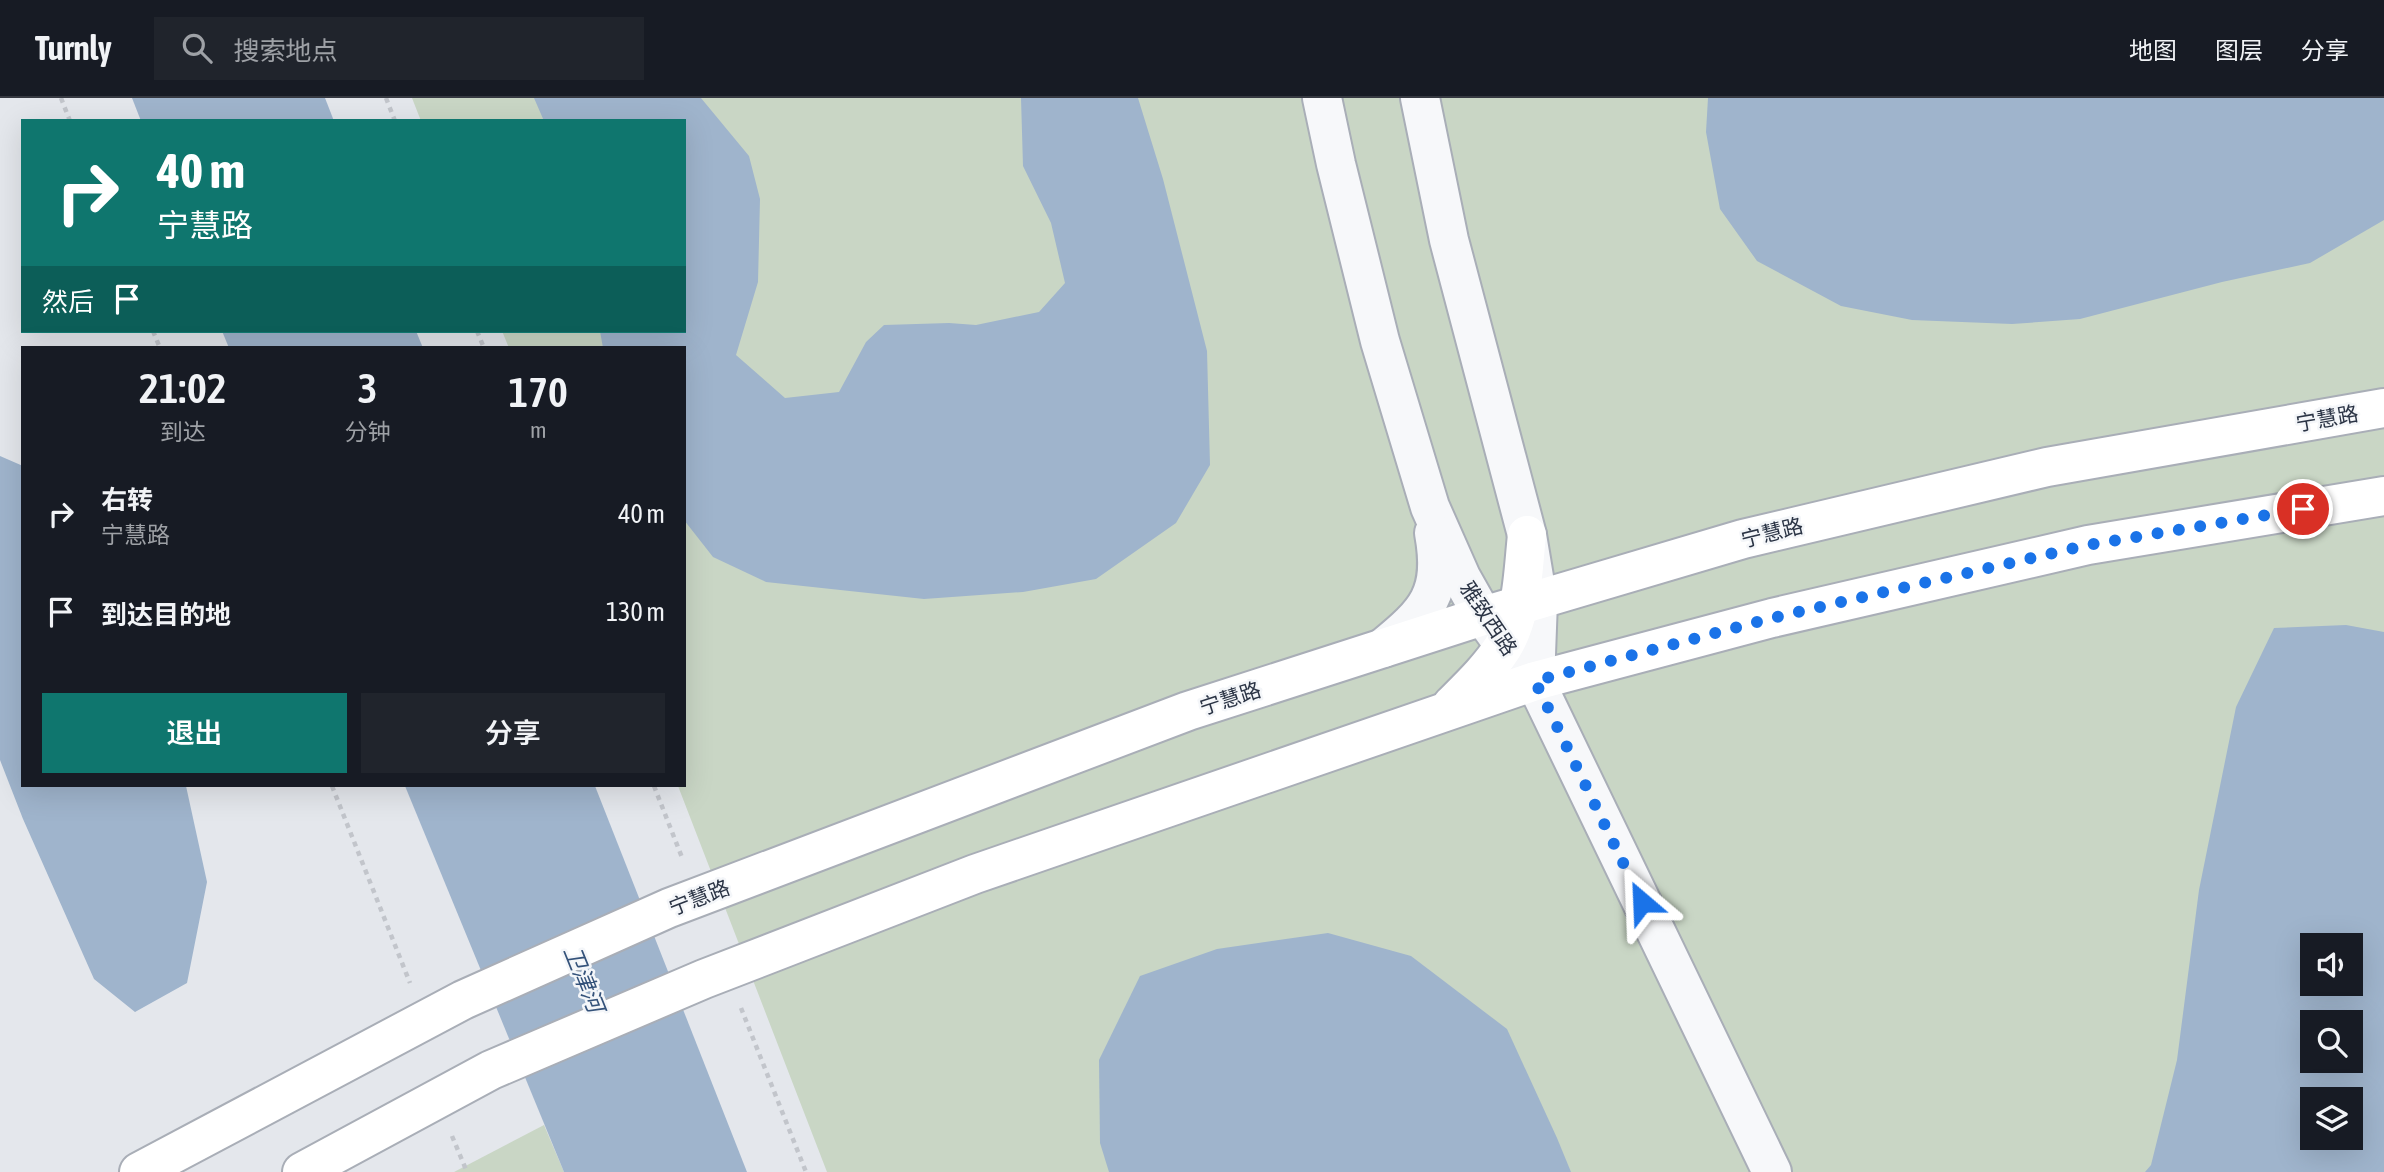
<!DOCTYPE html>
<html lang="zh">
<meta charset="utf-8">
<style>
:root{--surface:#171b24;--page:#20242c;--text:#f1f3f6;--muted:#9ea1a6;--line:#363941;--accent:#0f766e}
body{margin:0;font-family:"Asap Condensed","Noto Sans SC",sans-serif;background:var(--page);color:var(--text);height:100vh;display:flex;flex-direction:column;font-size:26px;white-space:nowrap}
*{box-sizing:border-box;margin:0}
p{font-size:23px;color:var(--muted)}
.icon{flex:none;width:38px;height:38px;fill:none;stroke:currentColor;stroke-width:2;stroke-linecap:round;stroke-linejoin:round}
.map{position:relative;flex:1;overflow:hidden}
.sheet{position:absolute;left:21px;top:248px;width:665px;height:441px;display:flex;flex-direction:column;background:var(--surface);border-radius:0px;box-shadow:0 7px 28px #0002}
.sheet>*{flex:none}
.hud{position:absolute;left:21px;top:21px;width:665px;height:214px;border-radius:0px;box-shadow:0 7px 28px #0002;background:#0f766e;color:#fff;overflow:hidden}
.controls{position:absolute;left:2300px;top:835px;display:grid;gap:14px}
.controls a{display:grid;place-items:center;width:63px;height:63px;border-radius:0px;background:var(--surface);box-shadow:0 7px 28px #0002;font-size:35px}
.pin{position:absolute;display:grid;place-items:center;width:60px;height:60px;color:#fff;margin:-30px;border:4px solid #fff;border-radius:50%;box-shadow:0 2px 7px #0007}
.me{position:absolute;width:77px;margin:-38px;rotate:334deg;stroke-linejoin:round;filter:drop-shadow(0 0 5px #0008)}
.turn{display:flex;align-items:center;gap:24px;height:147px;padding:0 21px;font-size:32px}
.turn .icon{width:91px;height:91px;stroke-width:2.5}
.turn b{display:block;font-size:49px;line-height:60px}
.then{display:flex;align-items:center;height:66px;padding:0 21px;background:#0003;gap:14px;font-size:26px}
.eta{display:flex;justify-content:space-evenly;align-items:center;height:119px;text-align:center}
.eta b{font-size:42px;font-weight:600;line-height:49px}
.primary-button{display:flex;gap:14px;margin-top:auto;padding:14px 21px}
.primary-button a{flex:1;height:80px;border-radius:0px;background:var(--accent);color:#fff;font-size:28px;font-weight:600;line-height:80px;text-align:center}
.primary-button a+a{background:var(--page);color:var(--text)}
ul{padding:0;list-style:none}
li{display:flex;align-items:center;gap:21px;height:98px;padding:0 21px}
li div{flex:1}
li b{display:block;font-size:26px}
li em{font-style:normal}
header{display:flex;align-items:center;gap:42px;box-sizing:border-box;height:98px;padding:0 35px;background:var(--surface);border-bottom:2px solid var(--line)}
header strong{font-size:33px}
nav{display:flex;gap:38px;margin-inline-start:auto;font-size:24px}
.search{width:490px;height:63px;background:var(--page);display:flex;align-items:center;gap:18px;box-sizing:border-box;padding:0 24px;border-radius:0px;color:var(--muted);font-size:26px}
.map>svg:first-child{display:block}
.green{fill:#c9d6c5;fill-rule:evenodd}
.water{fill:#9fb4cc;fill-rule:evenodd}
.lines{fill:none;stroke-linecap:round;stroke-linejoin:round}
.minor-casing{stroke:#a9aeb7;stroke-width:42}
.tertiary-casing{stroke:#a9aeb7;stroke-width:42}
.secondary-casing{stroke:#a9aeb7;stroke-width:42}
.path{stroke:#c2c5cb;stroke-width:4.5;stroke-dasharray:5 5;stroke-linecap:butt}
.minor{stroke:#f7f8fa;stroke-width:38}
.tertiary{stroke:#f7f8fa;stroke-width:38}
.secondary{stroke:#fff;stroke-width:38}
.route{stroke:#1a73e8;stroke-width:12;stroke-dasharray:0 21.6}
.labels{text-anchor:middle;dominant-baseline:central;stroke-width:5;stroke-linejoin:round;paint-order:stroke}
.street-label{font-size:21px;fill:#2b3445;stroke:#f4f6f9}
.water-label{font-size:23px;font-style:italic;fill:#34527a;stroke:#f4f6f9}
</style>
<header>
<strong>Turnly</strong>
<div class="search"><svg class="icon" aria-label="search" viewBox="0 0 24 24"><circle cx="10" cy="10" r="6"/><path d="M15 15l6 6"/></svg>搜索地点</div>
<nav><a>地图</a><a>图层</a><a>分享</a></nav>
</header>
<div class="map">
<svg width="2384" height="1074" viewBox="0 0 2384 1074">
<rect width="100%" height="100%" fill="#e4e7ec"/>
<g class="green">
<path d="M412,0H2384V1074H827L678,688H684V250H509L502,233H684V23H421ZM2312,847H2350V886H2312ZM2312,924H2350V962H2312ZM2312,1001H2350V1040H2312Z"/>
<polygon points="544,1027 564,1074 454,1074"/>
</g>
<g class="water">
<polygon points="132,0 325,0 334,23 141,23"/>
<polygon points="534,0 701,0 749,58 760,101 758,184 736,257 785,300 839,294 866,244 884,227 949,225 976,227 1039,214 1065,185 1051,125 1023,68 1021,0 1138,0 1163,81 1207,253 1210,367 1176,425 1096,481 1023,494 924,501 766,484 713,459 684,422 684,250 603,250 600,233 684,233 684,23 544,23"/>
<polygon points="1708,0 2384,0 2384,122 2310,165 2222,184 2080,221 2012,226 1912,222 1841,208 1757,163 1720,111 1706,34"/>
<polygon points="222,233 416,233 423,250 229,250"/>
<polygon points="0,358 23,368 23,688 186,688 207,784 187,885 135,914 94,881 23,721 0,662"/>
<path d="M2346,527L2384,534V1074H2145L2151,1067L2177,962L2199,792L2236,609L2274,530ZM2312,847H2350V886H2312ZM2350,924V962H2312V924ZM2350,1001V1040H2312V1001Z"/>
<polygon points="405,688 595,688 747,1074 564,1074"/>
<polygon points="1328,835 1411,858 1507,931 1557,1040 1571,1074 1109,1074 1100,1045 1099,962 1140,878 1217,851"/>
</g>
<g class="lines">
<defs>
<polyline id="minor" points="1535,583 1772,1074"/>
<g id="tertiary">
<polyline points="1322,0 1336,66 1380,243 1430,409 1461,479 1483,518 1504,547 1535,583"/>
<polyline points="1420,0 1449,142 1527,437 1538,503 1535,583"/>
<path d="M1383,550C1427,514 1445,496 1434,435"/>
</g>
<g id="secondary">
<path d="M1452,607C1470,589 1489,571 1503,549C1523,517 1523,473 1527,437"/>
<polyline points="139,1074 463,902 669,810 1188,613 1483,518 1743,441 2047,369 2384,310"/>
<polyline points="302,1074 491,972 704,881 975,776 1535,583 1772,520 2088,447 2384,398"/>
</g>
</defs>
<use href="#minor" class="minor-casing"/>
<use href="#tertiary" class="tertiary-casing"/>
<use href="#secondary" class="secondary-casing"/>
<g class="path">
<polyline points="61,0 70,23"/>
<polyline points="386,0 395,23"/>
<polyline points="153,233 160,250"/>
<polyline points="477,233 484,250"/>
<polyline points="332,688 410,885"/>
<polyline points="654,688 683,762"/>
<polyline points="741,910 806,1074"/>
<polyline points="452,1038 467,1074"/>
</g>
<use href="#minor" class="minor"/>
<use href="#tertiary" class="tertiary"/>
<use href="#secondary" class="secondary"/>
</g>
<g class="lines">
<polyline class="route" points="1642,804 1535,583 1772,520 2088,447 2303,411"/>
</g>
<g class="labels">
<g class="street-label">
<text transform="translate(2327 320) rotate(-10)">宁慧路</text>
<text transform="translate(1772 434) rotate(-14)">宁慧路</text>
<text transform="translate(1489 520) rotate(56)">雅致西路</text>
<text transform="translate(1230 600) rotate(-18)">宁慧路</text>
<text transform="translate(699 799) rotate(-21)">宁慧路</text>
</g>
<g class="water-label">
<text transform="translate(584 881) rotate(68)">卫津河</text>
</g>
</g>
</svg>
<div class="controls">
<a><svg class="icon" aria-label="sound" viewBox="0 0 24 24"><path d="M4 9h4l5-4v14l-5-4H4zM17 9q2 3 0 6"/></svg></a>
<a><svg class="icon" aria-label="search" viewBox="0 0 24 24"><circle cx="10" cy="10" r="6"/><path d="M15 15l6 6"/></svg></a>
<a><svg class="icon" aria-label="layers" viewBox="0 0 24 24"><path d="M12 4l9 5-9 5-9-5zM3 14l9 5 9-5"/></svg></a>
</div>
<div class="pin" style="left:2303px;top:411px;background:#d93025"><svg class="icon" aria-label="arrive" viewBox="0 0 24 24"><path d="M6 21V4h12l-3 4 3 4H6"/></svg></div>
<svg class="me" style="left:1642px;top:804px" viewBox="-20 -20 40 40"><path d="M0-17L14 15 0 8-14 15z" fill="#1a73e8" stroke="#fff" stroke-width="4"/></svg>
<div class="hud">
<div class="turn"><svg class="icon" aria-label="right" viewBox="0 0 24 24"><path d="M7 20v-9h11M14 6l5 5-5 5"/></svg><div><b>40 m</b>宁慧路</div></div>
<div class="then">然后<svg class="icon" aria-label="arrive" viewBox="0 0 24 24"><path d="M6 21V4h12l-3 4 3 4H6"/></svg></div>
</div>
<section class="sheet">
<div class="eta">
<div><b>21:02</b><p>到达</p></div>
<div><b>3</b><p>分钟</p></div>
<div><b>170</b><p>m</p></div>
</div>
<ul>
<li><svg class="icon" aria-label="right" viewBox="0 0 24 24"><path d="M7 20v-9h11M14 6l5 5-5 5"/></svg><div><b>右转</b><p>宁慧路</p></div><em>40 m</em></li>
<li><svg class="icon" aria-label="arrive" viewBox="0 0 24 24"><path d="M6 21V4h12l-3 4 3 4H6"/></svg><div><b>到达目的地</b></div><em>130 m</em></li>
</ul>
<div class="primary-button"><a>退出</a><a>分享</a></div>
</section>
</div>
